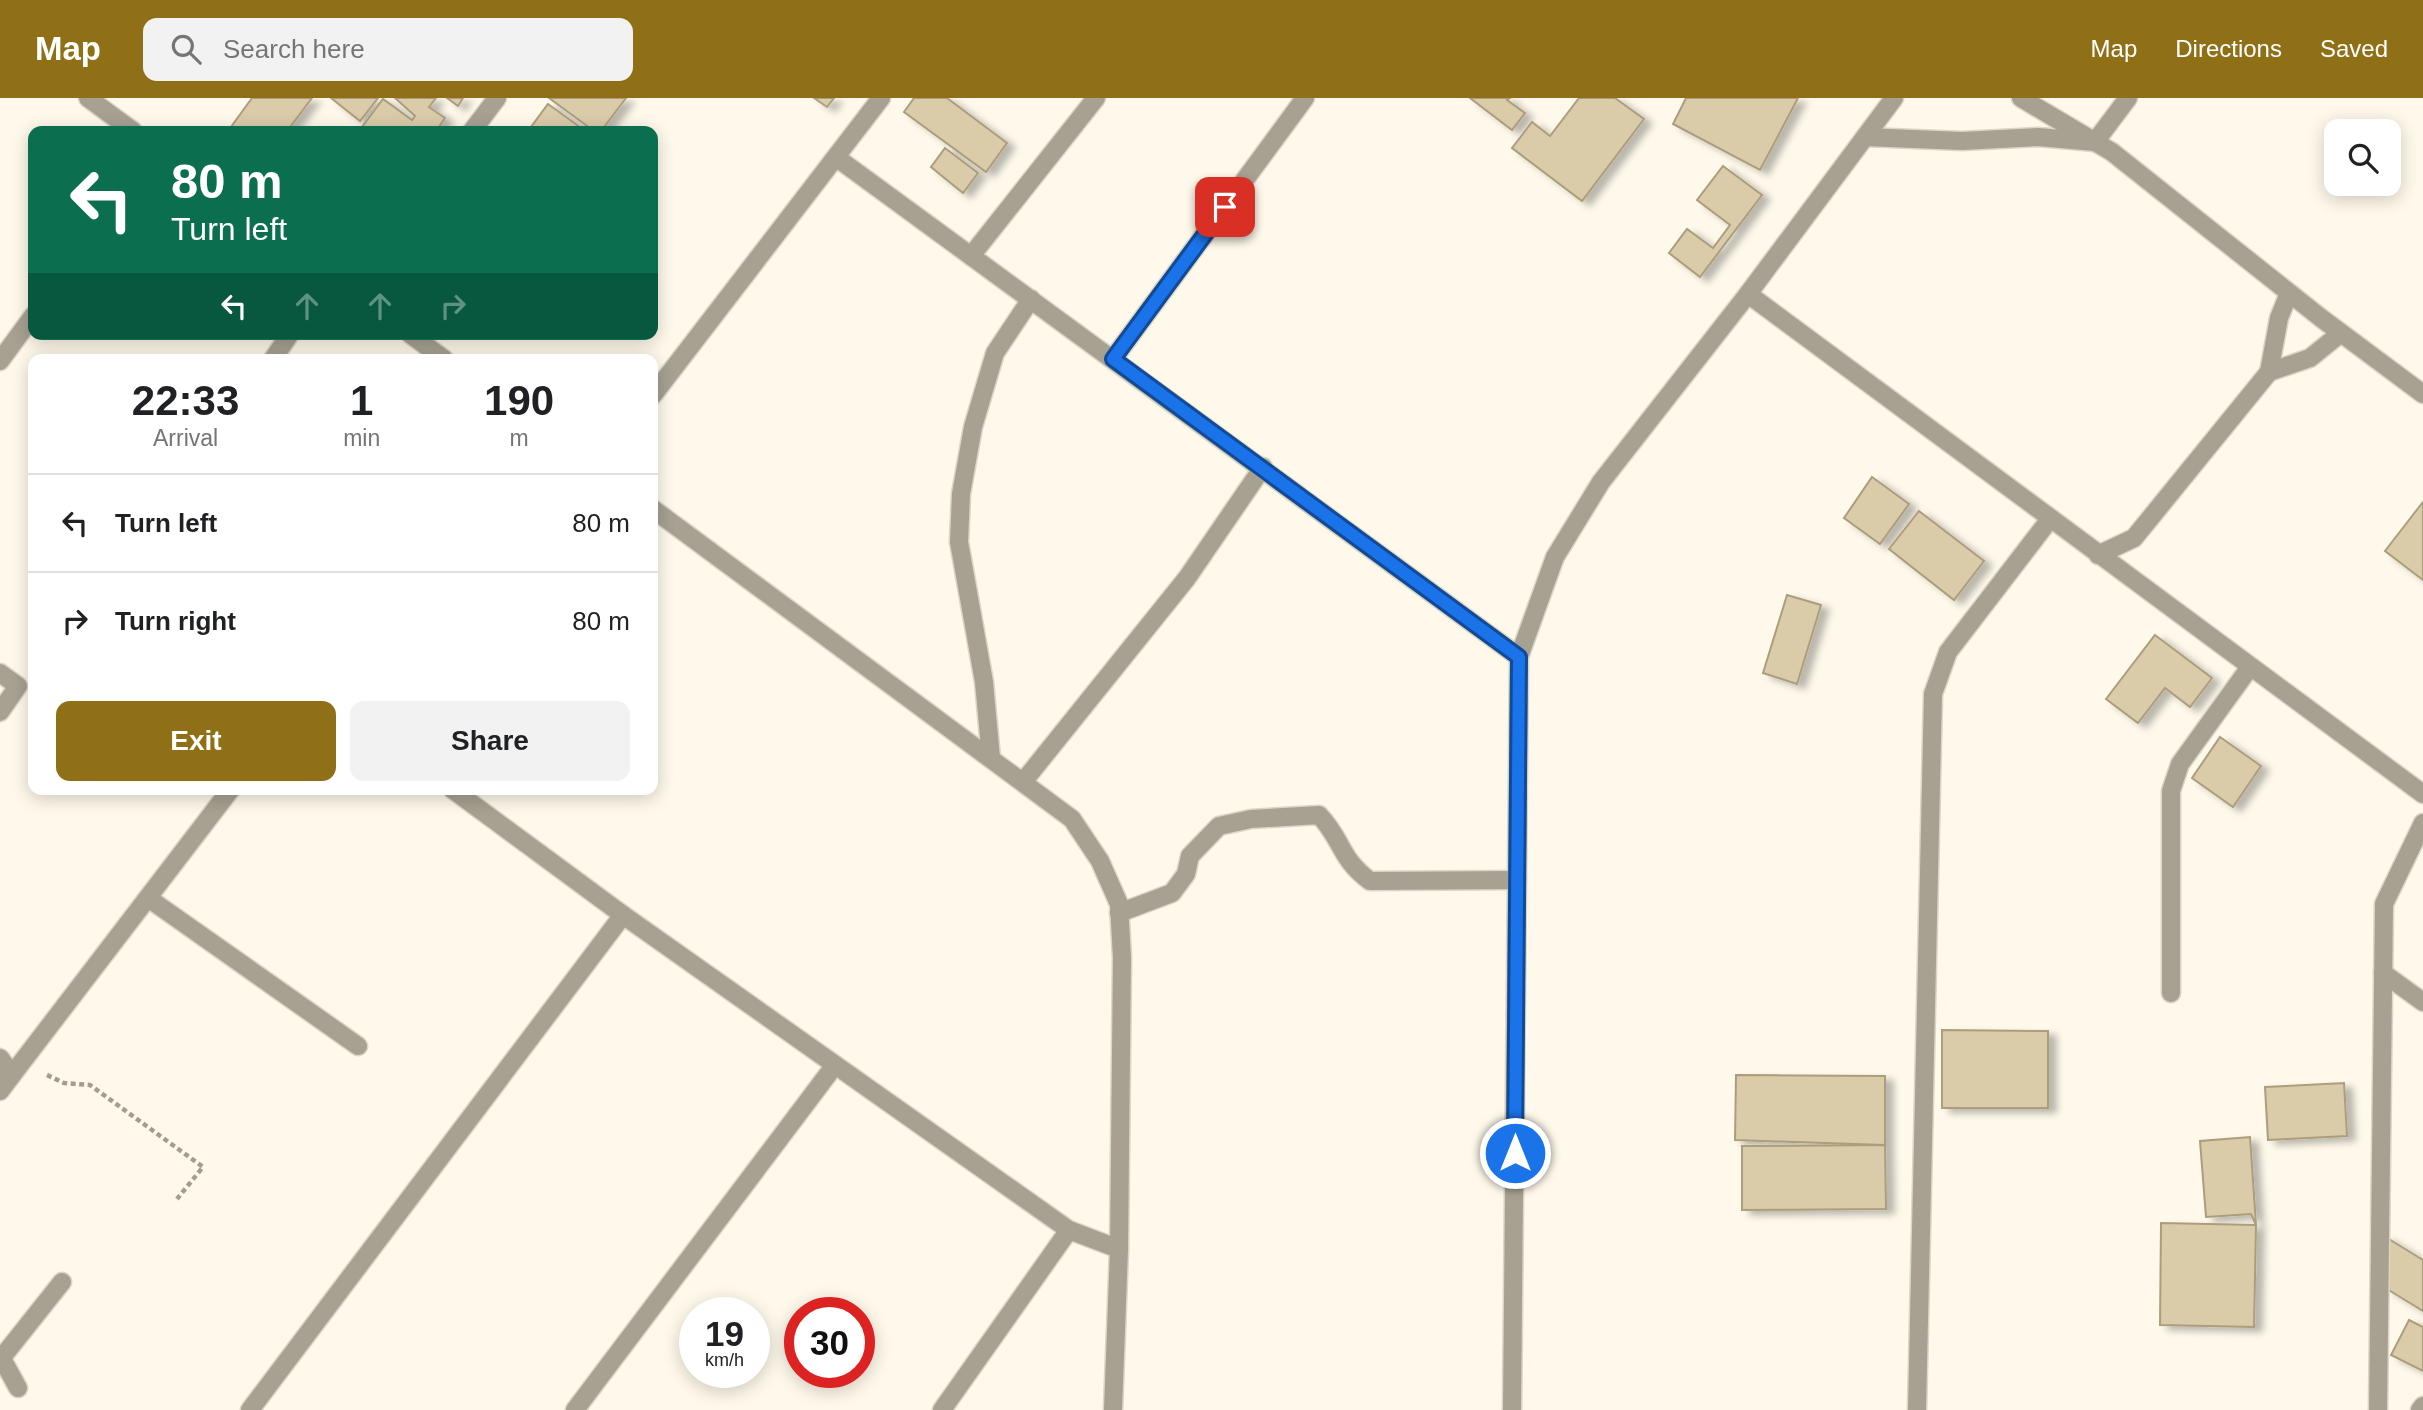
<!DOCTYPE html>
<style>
:root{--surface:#fff;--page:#f2f2f2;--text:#202124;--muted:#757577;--line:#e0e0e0;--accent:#907016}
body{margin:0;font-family:Helvetica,sans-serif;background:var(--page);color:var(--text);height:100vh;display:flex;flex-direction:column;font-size:26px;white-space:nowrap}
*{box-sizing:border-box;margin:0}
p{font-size:23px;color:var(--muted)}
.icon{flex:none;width:38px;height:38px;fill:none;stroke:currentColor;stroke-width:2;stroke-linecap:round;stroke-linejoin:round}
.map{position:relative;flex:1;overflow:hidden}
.sheet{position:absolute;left:28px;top:256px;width:630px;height:441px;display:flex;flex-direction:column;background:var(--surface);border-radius:14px;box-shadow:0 4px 18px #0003}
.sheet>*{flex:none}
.hud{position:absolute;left:28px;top:28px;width:630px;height:214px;border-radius:14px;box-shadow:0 4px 18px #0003;background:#0b6e4f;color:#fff;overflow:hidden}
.tools{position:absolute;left:2324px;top:21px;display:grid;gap:14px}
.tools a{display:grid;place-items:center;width:77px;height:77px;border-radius:14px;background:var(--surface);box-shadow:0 4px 18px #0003;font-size:35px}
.speed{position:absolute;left:679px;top:1199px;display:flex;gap:14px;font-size:35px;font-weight:700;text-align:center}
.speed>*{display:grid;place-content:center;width:91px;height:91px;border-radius:50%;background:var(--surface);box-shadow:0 4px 18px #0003;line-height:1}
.speed small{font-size:18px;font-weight:400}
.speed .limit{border:10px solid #d22;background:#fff;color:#111}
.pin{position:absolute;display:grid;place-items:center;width:60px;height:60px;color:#fff;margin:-30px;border-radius:14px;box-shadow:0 4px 10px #0006}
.me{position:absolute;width:77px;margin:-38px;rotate:0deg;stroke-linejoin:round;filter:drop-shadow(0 0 5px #0008)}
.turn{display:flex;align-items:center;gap:24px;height:147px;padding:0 28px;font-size:32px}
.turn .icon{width:91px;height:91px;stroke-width:2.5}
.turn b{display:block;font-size:49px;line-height:60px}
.lanes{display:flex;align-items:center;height:66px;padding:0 28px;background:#0003;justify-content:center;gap:35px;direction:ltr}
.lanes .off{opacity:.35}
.eta{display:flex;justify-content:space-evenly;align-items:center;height:119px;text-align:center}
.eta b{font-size:42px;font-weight:700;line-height:49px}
.button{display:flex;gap:14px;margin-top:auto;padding:14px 28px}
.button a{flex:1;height:80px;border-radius:14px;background:var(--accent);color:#fff;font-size:28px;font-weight:700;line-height:80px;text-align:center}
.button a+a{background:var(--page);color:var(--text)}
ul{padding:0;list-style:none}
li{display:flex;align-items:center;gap:21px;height:98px;padding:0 28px;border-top:2px solid var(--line)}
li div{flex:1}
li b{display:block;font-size:26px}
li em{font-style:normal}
header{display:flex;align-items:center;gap:42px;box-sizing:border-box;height:98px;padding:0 35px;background:var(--accent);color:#fff}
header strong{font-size:33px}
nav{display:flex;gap:38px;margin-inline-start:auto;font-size:24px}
.search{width:490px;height:63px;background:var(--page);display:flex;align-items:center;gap:18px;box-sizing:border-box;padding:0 24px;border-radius:14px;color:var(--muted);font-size:26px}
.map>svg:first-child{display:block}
.building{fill:#dacba9;stroke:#ac9d7d;stroke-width:2;filter:url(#shadow)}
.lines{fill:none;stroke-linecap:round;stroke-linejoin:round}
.minor-casing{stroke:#dcd6c8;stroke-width:21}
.path{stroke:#a39d8f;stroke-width:4.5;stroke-dasharray:5 3.5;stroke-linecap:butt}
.minor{stroke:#a7a192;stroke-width:18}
.route-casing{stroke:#114b97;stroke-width:18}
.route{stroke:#1a73e8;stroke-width:12}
</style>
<header>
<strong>Map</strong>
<div class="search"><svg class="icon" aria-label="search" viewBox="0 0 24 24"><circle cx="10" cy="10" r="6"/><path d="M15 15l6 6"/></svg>Search here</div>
<nav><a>Map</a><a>Directions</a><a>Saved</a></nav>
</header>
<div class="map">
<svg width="2423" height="1312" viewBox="0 0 2423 1312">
<defs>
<filter id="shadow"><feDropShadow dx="8" dy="4.5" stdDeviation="3.5" flood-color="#0004"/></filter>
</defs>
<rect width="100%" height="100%" fill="#fff9eb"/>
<g class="building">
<polygon points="252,0 312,0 287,33 228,33"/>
<polygon points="331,0 378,0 360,23"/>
<polygon points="395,0 436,0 429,9 445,20 436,33 369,33 362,29 383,1 412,22 415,18"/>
<polygon points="447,0 463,0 458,8"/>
<polygon points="549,0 626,0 601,33 594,33"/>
<polygon points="814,0 834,0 827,9"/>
<polygon points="914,0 947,0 1007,45 986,74 904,14"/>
<polygon points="1470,0 1510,0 1507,2 1525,15 1512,32"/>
<polygon points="1579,0 1615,0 1644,21 1582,103 1512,50 1532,24 1550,38"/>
<polygon points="1686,0 1798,0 1760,72 1673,26"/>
<polygon points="548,6 584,32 528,33"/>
<polygon points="945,50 978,75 963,95 931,69"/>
<polygon points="1723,68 1762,97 1700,179 1669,155 1687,131 1713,150 1730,127 1697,102"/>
<polygon points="1872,379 1909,406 1880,446 1844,420"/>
<polygon points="2423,404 2423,482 2385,453"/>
<polygon points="1919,413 1984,463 1954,502 1889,451"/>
<polygon points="1787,497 1821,507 1797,586 1763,575"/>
<polygon points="2155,537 2212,580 2190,609 2165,590 2138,625 2106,601"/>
<polygon points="2220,639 2261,668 2233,709 2192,680"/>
<polygon points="1942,932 2048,933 2048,1010 1942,1010"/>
<polygon points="1736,977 1885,978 1885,1047 1735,1042"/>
<polygon points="2344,985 2347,1038 2268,1042 2265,989"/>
<polygon points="2250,1039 2256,1127 2251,1116 2206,1119 2200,1043"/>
<polygon points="1885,1047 1886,1111 1742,1112 1742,1048"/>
<polygon points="2161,1125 2256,1127 2254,1229 2160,1227"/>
<polygon points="2384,1138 2423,1162 2423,1213 2387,1191"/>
<polygon points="2409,1222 2423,1229 2423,1273 2391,1257"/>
</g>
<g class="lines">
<defs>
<g id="minor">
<polyline points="88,0 133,33"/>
<polyline points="2021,0 2112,54 2321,220 2423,296"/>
<polyline points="472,33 497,0"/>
<polyline points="1865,39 1962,43 2038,39 2095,44 2128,0"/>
<polyline points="837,60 1519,559"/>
<polyline points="971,158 1096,0"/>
<polyline points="1748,196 2423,696"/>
<polyline points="410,236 444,261"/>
<polyline points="273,261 290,236"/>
<polyline points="1113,261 1305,0"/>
<polyline points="0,263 33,218"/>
<polyline points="2269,274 2279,220 2289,195"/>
<polyline points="653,297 881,0"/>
<polyline points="653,411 1072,721 1100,763 1119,806 1122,860 1119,1151 1113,1312"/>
<polyline points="2098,457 2134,440 2269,274 2310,260 2341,235"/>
<polyline points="0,575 18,588 0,614"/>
<polyline points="991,660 984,584 959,444 961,396 973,329 995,255 1031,201"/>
<polyline points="1023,684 1187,480 1263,369"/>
<polyline points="452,691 623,817 1069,1132 1119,1151"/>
<polyline points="148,800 358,948"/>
<path d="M1119,815L1172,795L1186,776L1190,758L1219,728L1251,721L1319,717C1343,742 1339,760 1370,783L1517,782"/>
<polyline points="2383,875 2423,904"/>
<polyline points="2171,895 2171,693 2180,666 2250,569"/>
<polyline points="0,960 12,977 231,691"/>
<polyline points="0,978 12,977 0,993"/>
<polyline points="0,1257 18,1290"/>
<polyline points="0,1262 62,1184"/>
<polyline points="250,1312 623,817"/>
<polyline points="575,1312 835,967"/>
<polyline points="942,1312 1069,1132"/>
<polyline points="1512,1312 1519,559 1555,459 1601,384 1748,196 1894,0"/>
<polyline points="1917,1312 1933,596 1948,554 2050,421"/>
<polyline points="2378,1312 2384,806 2423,725"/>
<polyline points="2420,1312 2423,1308"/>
</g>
</defs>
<use href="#minor" class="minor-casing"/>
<polyline class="path" points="47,977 64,985 90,987 203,1069 177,1101"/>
<use href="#minor" class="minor"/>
</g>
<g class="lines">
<defs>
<polyline id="route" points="1225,109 1113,261 1519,559 1515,1055"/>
</defs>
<use href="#route" class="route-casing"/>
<use href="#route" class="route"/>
</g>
</svg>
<div class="tools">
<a><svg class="icon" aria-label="search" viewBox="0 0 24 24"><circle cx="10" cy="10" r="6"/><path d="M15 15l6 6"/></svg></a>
</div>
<div class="speed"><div>19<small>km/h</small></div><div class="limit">30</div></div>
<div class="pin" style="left:1225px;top:109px;background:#d93025"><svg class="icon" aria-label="arrive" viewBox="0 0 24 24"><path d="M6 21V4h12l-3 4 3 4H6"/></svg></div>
<svg class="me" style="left:1515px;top:1055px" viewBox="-20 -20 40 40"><circle r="17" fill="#1a73e8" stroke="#fff" stroke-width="3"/><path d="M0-11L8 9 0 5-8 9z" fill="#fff"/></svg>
<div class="hud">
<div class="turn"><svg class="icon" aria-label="left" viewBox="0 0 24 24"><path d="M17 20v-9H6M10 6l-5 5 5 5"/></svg><div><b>80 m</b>Turn left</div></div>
<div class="lanes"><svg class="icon" aria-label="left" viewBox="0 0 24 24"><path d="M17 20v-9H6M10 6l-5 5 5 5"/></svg><svg class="icon off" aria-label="ahead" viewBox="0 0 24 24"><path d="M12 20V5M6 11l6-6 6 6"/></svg><svg class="icon off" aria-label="ahead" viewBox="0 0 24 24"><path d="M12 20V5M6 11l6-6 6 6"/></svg><svg class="icon off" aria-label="right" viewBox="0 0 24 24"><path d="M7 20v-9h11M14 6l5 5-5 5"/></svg></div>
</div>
<section class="sheet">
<div class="eta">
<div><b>22:33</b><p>Arrival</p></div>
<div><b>1</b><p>min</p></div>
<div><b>190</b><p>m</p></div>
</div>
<ul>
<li><svg class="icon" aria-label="left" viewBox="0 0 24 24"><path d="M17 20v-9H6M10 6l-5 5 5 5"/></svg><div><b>Turn left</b></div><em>80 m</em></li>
<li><svg class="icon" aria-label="right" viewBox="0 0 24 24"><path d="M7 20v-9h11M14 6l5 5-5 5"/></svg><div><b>Turn right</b></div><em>80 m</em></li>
</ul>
<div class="button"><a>Exit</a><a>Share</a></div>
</section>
</div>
